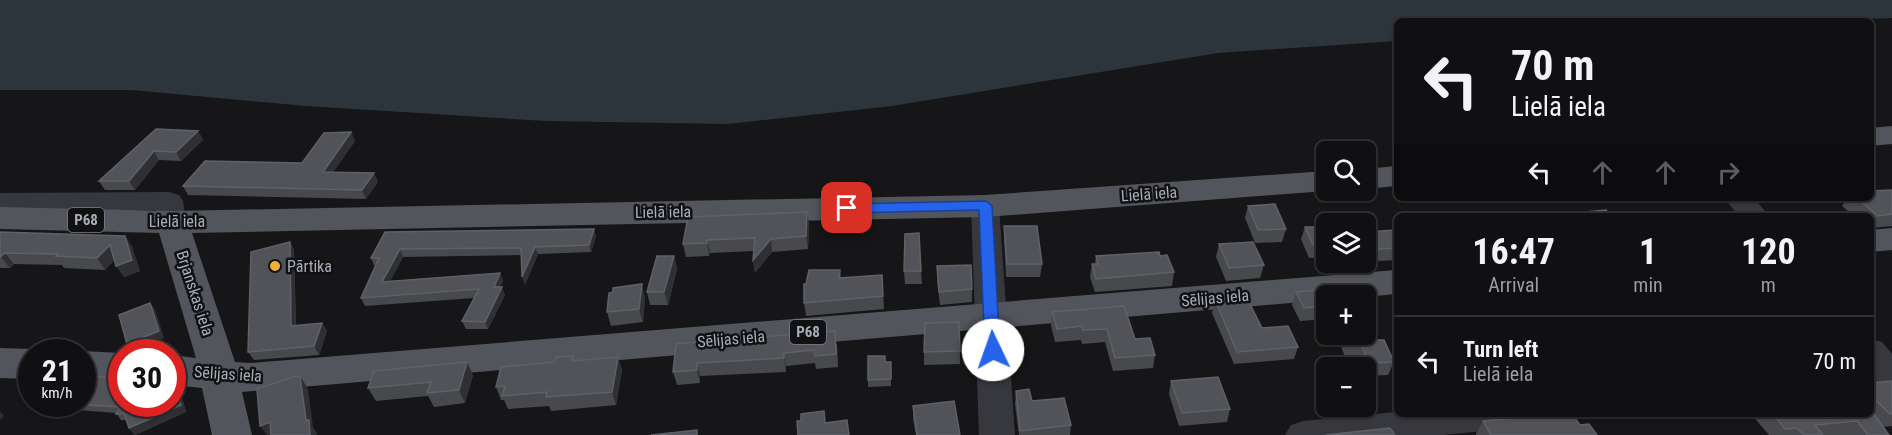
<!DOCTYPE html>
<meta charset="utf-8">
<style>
:root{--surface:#101012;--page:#19191b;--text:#f1f3f6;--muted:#9c9d9f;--line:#303032}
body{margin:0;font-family:"Roboto Condensed",sans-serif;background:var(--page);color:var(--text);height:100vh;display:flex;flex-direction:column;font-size:22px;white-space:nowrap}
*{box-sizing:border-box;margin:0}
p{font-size:20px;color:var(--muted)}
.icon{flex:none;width:33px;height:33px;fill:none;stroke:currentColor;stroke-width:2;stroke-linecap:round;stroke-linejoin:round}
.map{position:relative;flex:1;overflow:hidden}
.details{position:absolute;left:1394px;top:213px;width:480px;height:204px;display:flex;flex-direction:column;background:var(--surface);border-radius:9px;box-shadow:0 2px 4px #0004,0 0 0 2px var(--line)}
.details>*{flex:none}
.hud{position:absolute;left:1394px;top:18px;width:480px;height:183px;border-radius:9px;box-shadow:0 2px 4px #0004,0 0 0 2px var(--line);background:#101012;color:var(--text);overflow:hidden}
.tools{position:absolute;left:1316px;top:141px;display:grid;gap:12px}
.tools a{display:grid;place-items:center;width:60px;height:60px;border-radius:9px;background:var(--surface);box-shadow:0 2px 4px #0004,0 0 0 2px var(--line);font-size:30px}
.speed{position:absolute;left:18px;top:339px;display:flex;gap:12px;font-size:30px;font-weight:700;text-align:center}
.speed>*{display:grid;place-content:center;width:78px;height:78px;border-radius:50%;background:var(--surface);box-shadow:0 2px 4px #0004,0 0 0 2px var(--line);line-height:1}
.speed small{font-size:15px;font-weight:400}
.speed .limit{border:9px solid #d22;background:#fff;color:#111}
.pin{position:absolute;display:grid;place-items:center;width:51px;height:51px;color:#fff;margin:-26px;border-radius:12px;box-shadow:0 3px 9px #0006}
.me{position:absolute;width:66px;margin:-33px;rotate:357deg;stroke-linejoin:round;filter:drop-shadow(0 0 4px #0008)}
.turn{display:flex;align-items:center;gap:21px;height:126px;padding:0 18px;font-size:27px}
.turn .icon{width:78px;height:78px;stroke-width:2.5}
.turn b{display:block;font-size:42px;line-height:51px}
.lanes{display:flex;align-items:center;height:57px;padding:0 18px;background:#0003;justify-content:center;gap:30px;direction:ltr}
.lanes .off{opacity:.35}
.eta{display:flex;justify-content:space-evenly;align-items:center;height:102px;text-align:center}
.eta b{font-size:36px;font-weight:700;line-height:42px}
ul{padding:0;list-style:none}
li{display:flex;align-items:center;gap:18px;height:90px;padding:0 18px;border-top:2px solid var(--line)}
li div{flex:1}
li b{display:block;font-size:22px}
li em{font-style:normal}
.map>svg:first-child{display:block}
.water{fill:#2c353c}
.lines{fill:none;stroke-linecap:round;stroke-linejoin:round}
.minor{fill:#37383d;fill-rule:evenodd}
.major{fill:#53555c;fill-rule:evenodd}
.wall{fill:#47494d}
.shaded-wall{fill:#2f3033}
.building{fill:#525359;stroke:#5f6168;stroke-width:1.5}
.route{fill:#2563eb;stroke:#184099;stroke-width:1.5}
.poi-dot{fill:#f2b134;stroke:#111113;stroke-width:2}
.labels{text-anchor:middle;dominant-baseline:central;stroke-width:5;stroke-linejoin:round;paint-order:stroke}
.shield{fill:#111113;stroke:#7b7e86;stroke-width:1.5}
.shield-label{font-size:15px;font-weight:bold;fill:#a8adb8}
.street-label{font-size:16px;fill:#a8adb8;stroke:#111113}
.poi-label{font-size:16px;fill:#a8adb8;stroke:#111113;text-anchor:start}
</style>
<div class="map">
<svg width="1892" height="435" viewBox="0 0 1892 435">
<rect width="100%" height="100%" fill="#161618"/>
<polygon class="water" points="0,0 1892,0 1892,18 1810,21 1396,21 1396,41 1218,53 892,106 728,124 546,121 306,106 131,90 0,90"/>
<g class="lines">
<g class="minor">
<polygon points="169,192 179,195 183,201 186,222 182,229 172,231 162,229 158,222 156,210 0,211 0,193"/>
<polygon points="985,197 995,200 999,206 1015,435 979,435 971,206 975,200"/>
<polygon points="1724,198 1754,198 1769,216 1739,216"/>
<polygon points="1870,339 1882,342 1892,354 1892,389 1880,385 1870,374"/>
<polygon points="1396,412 1396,414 1531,414 1526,424 1514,428 1443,435 1285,435 1291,425 1303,421"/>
</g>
<g class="major">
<polygon points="1892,126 1892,144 1870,146 1870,128"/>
<polygon points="1396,166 1396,186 1365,189 1365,169"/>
<polygon points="1326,171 1326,190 1328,190 1326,191 985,217 192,233 235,362 250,363 1396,270 1396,294 1365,297 1326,296 1326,300 242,392 252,435 212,435 202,388 172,385 172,355 196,358 159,233 0,229 0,207 172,211 985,195"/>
<polygon points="1892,228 1892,250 1870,252 1870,230"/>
<polygon points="0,348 32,349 42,352 32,352 32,379 0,378"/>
<polygon points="82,351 122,353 122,383 82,381 82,352 79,352"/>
</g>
</g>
<g class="wall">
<polygon points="156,129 198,131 203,140 181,161 159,160 135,190 105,190 99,181"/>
<polygon points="351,132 355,141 333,172 374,173 378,182 366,199 188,195 183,186 302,163"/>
<polygon points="1892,190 1892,226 1870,228 1870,216 1854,216 1842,206 1848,198 1870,198"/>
<polygon points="1248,206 1286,229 1282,242 1255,243 1245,218"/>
<polygon points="807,212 809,224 808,249 772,252 755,273 753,260 754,251 710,253 709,256 686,257 683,244"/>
<polygon points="1004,226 1042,264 1040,277 1006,277 1004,239"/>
<polygon points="1305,227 1326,227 1326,257 1309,258 1301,239"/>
<polygon points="1396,230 1396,260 1365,262 1365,232"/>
<polygon points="0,232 125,236 132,247 140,271 124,277 114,260 105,270 64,268 62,265 14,264 10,268 0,268"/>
<polygon points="385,232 596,236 591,252 538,254 525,285 521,255 403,257 390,281 500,273 503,281 500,287 505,295 488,329 466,329 462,321 474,298 365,306 361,298 376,265 374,265 371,258"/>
<polygon points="290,242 294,250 296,326 322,323 327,331 319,355 254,360 248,352"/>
<polygon points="1219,244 1264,265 1260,278 1226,281 1216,257"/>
<polygon points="674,256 677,269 668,305 650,305 647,292"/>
<polygon points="1096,256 1160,256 1174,272 1172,286 1095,292 1090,277 1092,264 1095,264"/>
<polygon points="937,266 972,289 972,302 940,305 937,280"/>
<polygon points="840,270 841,278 882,275 884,309 806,316 804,303 806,284"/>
<polygon points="904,271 921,271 922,284 905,284"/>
<polygon points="1296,292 1326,296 1326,319 1300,321 1292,305"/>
<polygon points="645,297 643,322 611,326 607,312"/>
<polygon points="1215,300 1262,328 1298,347 1294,359 1234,364 1212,313"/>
<polygon points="1124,306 1135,339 1155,355 1153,368 1113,371 1105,342 1082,344 1081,340 1055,342 1051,326 1052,312"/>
<polygon points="1336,334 1364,334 1367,340 1394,362 1388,375 1365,376 1365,368 1361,368 1357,359 1346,359"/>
<polygon points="676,344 837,344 838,367 816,369 815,363 786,366 786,372 700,376 700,383 677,385 673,372"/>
<polygon points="960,351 960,364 924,365 924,352"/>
<polygon points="618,357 622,370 616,405 551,411 549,406 508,409 504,400 501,400 496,387 575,361"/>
<polygon points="885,362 891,362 891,386 868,387 868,380"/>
<polygon points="473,375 465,403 434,407 428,396 376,401 368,388"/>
<polygon points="1171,381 1230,409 1227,422 1179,426 1169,394"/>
<polygon points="1892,381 1892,426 1883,427 1889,435 1769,435 1751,414 1870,414 1870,383"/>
<polygon points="179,388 186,412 135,435 129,428 127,420 121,420 116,413 51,408 47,404 82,404"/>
<polygon points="1016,391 1071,425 1070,435 1019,435 1015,404"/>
<polygon points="913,406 960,435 916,435 913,419"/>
<polygon points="1483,421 1580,425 1597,435 1476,435 1476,434"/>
</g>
<g class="shaded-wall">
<polygon points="198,131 203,140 181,161 176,152"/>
<polygon points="351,132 355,141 327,181 323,172"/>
<polygon points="154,151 159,160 135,190 129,181"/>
<polygon points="374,173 378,182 366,199 362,190"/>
<polygon points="807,212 809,224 808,249 806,236"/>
<polygon points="594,229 596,236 591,252 589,245"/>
<polygon points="125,236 132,247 140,271 124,277 116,266"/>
<polygon points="771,239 772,252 755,273 753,260"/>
<polygon points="707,240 710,253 709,256 707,243"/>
<polygon points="290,242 294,250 296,335 291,326"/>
<polygon points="110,245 118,256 105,270 97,258"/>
<polygon points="535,247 538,254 525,285 522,277"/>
<polygon points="400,249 403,257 386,289 382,282"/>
<polygon points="5,253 14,264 10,268 1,257"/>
<polygon points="674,256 677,269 668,305 664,292"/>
<polygon points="500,273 503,281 497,295 494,287"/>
<polygon points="642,284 645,297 643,322 639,309"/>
<polygon points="502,287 505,295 488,329 485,322"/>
<polygon points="150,303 155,309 164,338 133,351 127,344"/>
<polygon points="322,323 327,331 319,355 314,346"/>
<polygon points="784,353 786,366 786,372 784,358"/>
<polygon points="618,357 622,370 616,405 612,392"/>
<polygon points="467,362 473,375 465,403 459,390"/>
<polygon points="697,363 700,376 700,383 697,370"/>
<polygon points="300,376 308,389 313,427 316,432 317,435 310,435 306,420"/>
<polygon points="174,381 179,388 186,412 135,435 129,428"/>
<polygon points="0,411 4,416 0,420"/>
<polygon points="270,422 277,435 267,435 260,426"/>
</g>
<g class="building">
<polygon points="156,129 198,131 176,152 154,151 129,181 99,181"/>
<polygon points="351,132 323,172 374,173 362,190 183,186 205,161 302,163 324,133"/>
<polygon points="1892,190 1892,214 1878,216 1857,198 1870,198 1870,191"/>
<polygon points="1275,204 1286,229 1258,230 1248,206"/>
<polygon points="1606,210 1611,216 1588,216 1584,212"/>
<polygon points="807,212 806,236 771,239 753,260 755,238 707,240 707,243 683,244 688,217"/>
<polygon points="1004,226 1037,226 1042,264 1007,264"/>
<polygon points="1305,227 1326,227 1326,245 1313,245"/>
<polygon points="594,229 589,245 535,247 522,277 521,248 400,249 382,282 500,273 494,287 502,287 485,322 462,321 479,289 361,298 379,258 371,258 385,232"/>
<polygon points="1396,230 1396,248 1365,250 1365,232"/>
<polygon points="0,232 125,236 132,260 116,266 110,245 97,258 56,256 58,254 5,253 0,257"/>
<polygon points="919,233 921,271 904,271 905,234"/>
<polygon points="290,242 291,326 322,323 314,346 248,352 251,252"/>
<polygon points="1253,242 1264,265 1229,268 1219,244"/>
<polygon points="1159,252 1160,256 1167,255 1174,272 1096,279 1092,264 1098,264 1096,256"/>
<polygon points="657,256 674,256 664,292 647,292"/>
<polygon points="971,265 972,289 939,292 937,266"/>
<polygon points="809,270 840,270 839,278 882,275 883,296 804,303 804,284 806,284"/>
<polygon points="642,284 639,309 607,312 609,293 613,292 613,288"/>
<polygon points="1327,289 1330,296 1326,296 1326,306 1304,308 1296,292"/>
<polygon points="1247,298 1262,328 1288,326 1298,347 1237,352 1215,300"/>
<polygon points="150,303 159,331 127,344 119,315"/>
<polygon points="1124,306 1135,339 1150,338 1155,355 1115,358 1107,329 1083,330 1082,326 1057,329 1052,312"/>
<polygon points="959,322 960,351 924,352 925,323"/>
<polygon points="835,331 836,354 815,356 814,350 784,353 784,358 697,363 697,370 673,372 676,344"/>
<polygon points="1346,334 1364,334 1367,340 1384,340 1394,362 1369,363 1362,346 1351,346"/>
<polygon points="573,356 572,361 618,357 612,392 546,397 547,392 502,396 505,386 496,387 501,367 555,362 557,357"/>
<polygon points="868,356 885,356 885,362 891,362 891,379 868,380"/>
<polygon points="467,362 459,390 427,393 431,382 368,388 374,371"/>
<polygon points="82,376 117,378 119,377 122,377 122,404 172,404 172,381 174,381 181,405 129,428 124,413 116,414 120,407 71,404 82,404"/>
<polygon points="300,376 306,420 309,420 310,435 271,435 270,422 260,426 257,389 293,377"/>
<polygon points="1218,377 1230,409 1182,413 1171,381"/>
<polygon points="1892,381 1892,414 1890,414 1870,395 1870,383"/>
<polygon points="1029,389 1032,401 1064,398 1071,425 1020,431 1016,391"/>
<polygon points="954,401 960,435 917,435 913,406"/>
<polygon points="1870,409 1873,409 1873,413 1889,435 1868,435 1857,421 1815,425 1823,435 1804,435 1797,428 1785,429 1773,414 1870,414"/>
<polygon points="824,411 825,423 847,420 849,435 798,435 797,421 801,421 801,414"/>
<polygon points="1560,414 1572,414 1580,425 1589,424 1597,435 1491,435 1483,421"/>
<polygon points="1390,428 1395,435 1326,435"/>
<polygon points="697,430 697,435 651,435"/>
</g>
<polygon class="route" points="986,201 992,206 1000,350 998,354 987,354 985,350 979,210 847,213 840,208 847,204"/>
<circle class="poi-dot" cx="275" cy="266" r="6"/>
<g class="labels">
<g class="shield">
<rect x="68" y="208" width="36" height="24" rx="4.5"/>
<rect x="790" y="320" width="36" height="24" rx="4.5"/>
</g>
<g class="shield-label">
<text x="86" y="220">P68</text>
<text x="808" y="332">P68</text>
</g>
<g class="street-label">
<text transform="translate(1149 194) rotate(-4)">Lielā iela</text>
<text transform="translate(663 212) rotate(-1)">Lielā iela</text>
<text x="177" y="221">Lielā iela</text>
<text transform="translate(195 293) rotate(72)">Brjanskas iela</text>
<text transform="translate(1215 298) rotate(-5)">Sēlijas iela</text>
<text transform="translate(731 339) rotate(-5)">Sēlijas iela</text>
<text transform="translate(228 374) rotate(4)">Sēlijas iela</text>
</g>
<g class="poi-label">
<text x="287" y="266">Pārtika</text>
</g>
</g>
</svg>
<div class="tools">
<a><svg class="icon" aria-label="search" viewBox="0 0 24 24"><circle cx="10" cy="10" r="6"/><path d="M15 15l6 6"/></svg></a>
<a><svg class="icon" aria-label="layers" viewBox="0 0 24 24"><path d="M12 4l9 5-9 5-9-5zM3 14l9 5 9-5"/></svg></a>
<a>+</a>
<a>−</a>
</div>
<div class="speed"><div>21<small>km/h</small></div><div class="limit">30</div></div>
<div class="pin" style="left:847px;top:208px;background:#d93025"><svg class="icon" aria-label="arrive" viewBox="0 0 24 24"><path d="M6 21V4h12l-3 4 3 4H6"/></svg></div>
<svg class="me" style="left:993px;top:350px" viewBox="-20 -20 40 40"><circle r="19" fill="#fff"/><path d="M0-13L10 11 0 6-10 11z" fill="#2563eb"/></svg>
<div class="hud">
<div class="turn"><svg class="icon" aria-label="left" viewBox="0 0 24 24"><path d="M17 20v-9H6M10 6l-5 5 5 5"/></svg><div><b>70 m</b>Lielā iela</div></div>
<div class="lanes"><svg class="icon" aria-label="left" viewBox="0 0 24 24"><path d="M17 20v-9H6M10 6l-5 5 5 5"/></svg><svg class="icon off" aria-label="ahead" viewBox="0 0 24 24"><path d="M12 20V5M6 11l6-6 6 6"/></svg><svg class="icon off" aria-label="ahead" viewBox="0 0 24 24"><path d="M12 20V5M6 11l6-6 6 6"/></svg><svg class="icon off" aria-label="right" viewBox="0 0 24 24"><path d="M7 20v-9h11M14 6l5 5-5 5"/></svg></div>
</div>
<section class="details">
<div class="eta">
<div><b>16:47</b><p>Arrival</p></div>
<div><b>1</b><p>min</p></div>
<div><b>120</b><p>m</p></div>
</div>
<ul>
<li><svg class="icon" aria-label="left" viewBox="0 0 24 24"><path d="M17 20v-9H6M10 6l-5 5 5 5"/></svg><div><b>Turn left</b><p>Lielā iela</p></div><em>70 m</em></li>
</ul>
</section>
</div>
